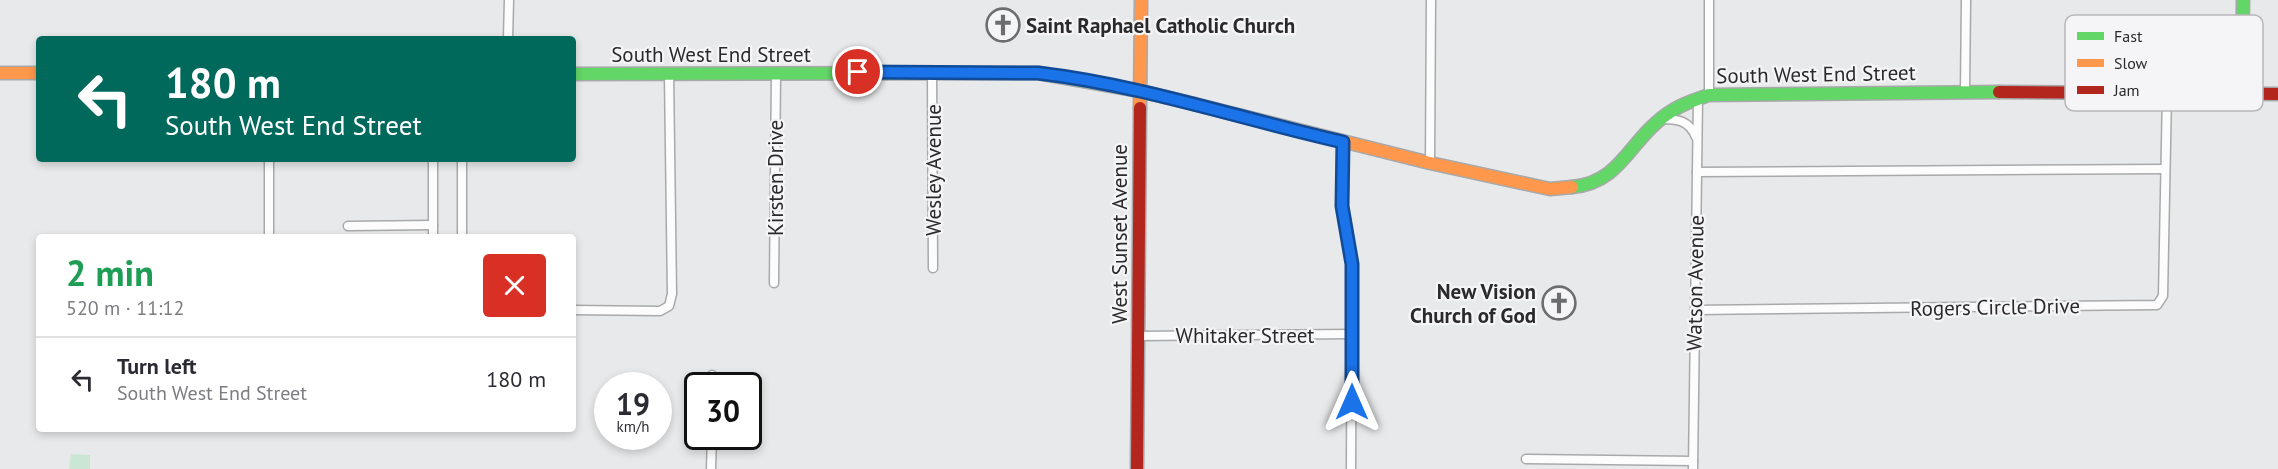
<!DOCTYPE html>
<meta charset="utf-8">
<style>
:root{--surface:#fff;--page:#f7f7f7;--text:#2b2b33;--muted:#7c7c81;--line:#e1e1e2}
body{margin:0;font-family:"PT Sans",sans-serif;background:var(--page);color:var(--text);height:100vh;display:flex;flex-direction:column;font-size:22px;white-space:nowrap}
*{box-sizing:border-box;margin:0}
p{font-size:20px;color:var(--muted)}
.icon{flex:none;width:33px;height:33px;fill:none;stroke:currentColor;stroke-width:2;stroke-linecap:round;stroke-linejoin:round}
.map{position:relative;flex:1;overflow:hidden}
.sheet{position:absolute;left:36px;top:234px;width:540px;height:198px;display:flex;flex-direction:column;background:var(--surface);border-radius:6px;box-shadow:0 3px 9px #0003}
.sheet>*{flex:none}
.banner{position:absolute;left:36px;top:36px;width:540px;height:126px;border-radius:6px;box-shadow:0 3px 9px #0003;background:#00695c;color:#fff;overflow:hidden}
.speed{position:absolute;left:594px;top:372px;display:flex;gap:12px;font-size:30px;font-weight:700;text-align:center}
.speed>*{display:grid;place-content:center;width:78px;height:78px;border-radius:50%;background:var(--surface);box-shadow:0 3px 9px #0003;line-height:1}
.speed small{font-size:15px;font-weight:400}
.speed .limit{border:3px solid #111;border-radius:9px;background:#fff;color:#111}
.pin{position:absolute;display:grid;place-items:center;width:51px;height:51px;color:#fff;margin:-26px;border:3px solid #fff;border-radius:50%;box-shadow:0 2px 6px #0007}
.me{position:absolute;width:66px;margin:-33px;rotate:0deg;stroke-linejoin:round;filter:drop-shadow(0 0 4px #0008)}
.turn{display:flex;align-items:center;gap:21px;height:126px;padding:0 30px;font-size:27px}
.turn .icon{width:78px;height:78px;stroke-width:2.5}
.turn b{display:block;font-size:42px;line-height:51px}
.round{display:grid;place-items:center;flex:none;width:63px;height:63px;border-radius:6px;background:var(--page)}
.summary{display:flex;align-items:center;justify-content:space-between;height:102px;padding:0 30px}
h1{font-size:36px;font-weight:700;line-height:45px;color:#1e9e55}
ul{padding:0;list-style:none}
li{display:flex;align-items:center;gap:18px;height:84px;padding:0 30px;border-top:2px solid var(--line)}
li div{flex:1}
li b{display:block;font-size:22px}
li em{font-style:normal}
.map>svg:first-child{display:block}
.green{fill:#c9e7d3}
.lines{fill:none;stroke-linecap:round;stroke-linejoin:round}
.street-casing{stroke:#a8a9aa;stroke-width:11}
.fast-casing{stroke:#a8a9aa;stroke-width:15}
.slow-casing{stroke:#a8a9aa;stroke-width:15}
.jam-casing{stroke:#a8a9aa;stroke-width:15}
.street{stroke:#fcfcfc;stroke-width:8}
.fast{stroke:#63d668;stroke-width:12}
.slow{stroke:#ff974d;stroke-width:12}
.jam{stroke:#b3261e;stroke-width:12}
.route-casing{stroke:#114b97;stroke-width:15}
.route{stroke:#1a73e8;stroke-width:10}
.labels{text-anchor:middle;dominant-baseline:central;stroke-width:4.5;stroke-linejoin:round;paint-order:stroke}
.poi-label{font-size:21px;font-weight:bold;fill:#2a2a2b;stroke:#f5f5f8;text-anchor:start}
.street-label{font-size:21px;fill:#2a2a2b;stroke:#f5f5f8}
.key{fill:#f5f5f8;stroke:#b8b8ba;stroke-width:1.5}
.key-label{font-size:16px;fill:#2a2a2b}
</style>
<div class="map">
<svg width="2278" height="469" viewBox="0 0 2278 469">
<rect width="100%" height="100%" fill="#e8e9ea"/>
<polygon class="green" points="71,454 90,455 90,469 69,469"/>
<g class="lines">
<defs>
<g id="street">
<polyline points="508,39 509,0"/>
<polyline points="932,72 933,268"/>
<polyline points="1965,92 1966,0"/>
<polyline points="1709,95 1709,0"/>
<path d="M1661,119C1677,119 1689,120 1696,137"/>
<polyline points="1343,142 1342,206 1352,264 1351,469"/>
<polyline points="1430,163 1431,0"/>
<polyline points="1697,172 2165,169"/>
<polyline points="348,226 433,225"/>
<polyline points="269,237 269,159"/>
<polyline points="433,237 433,159"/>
<polyline points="462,237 462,159"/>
<polyline points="774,283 776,73"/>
<polyline points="573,310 660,311 669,306 672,294 669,74"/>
<polyline points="1695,310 2157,305 2163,296 2167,93"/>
<polyline points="1138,336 1352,334"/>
<polyline points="712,386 712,375"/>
<polyline points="1526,459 1693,461"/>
<polyline points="711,469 712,436"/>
<polyline points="1693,469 1698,98"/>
</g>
<g id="fast">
<polyline points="573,74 1038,73 1140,91 1194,104"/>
<polyline points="2242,94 2243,0"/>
<path d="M1572,187C1617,183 1628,147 1656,123C1672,108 1688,102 1709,95L1999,92"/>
</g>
<g id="slow">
<polyline points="0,73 39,73"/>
<polyline points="1194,104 1430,163 1550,189 1572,187"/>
<polyline points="1140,108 1141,0"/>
</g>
<g id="jam">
<polyline points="1999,92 2278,94"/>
<polyline points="1137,469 1140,108"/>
</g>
</defs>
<use href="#street" class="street-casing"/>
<use href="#fast" class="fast-casing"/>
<use href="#slow" class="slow-casing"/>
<use href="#jam" class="jam-casing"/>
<use href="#street" class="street"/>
<use href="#fast" class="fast"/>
<use href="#slow" class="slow"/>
<use href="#jam" class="jam"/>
</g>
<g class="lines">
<defs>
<path id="route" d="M858,72L1038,73C1141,85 1241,119 1343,142L1342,206L1352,264V402"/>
</defs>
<use href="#route" class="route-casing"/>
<use href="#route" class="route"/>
</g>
<defs>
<symbol id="church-ring" viewBox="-11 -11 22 22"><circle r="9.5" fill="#f5f5f8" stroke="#6c6d6e" stroke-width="1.5"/><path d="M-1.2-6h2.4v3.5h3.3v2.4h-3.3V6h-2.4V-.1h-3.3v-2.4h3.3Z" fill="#6c6d6e"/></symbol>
</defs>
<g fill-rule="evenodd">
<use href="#church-ring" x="984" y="6" width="38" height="38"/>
<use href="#church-ring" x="1540" y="284" width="38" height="38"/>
</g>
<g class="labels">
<g class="poi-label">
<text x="1026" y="25">Saint Raphael Catholic Church</text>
<text x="1536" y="291" text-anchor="end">New Vision<tspan x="1536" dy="24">Church of God</tspan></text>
</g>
<g class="street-label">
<text x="711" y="54">South West End Street</text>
<text transform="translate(1816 74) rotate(-1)">South West End Street</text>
<text transform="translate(933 170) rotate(-90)">Wesley Avenue</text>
<text transform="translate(775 178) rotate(-90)">Kirsten Drive</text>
<text transform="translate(1119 234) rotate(-90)">West Sunset Avenue</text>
<text transform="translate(1695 283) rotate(-89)">Watson Avenue</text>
<text transform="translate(1995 307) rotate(-1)">Rogers Circle Drive</text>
<text x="1245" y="335">Whitaker Street</text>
</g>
</g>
<rect x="2065" y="15" width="198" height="96" rx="9" class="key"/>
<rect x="2077" y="32" width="27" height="8" fill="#63d668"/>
<rect x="2077" y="59" width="27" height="8" fill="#ff974d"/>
<rect x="2077" y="86" width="27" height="8" fill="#b3261e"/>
<g class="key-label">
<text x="2114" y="42">Fast</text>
<text x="2114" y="69">Slow</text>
<text x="2114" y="96">Jam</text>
</g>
</svg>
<div class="speed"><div>19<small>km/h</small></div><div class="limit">30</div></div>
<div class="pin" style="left:858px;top:72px;background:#d93025"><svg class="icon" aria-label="arrive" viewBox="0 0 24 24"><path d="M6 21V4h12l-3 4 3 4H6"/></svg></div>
<svg class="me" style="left:1352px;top:402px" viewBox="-20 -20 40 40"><path d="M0-17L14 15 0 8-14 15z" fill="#1a73e8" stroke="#fff" stroke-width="4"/></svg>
<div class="banner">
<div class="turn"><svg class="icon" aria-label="left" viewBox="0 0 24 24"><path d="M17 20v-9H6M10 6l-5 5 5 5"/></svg><div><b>180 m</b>South West End Street</div></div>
</div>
<section class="sheet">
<div class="summary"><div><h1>2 min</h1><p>520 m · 11:12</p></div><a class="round" style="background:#d93025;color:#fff"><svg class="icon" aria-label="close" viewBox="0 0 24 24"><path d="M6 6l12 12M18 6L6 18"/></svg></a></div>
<ul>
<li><svg class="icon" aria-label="left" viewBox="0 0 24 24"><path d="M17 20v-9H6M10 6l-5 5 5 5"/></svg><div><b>Turn left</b><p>South West End Street</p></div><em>180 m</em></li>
</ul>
</section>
</div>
